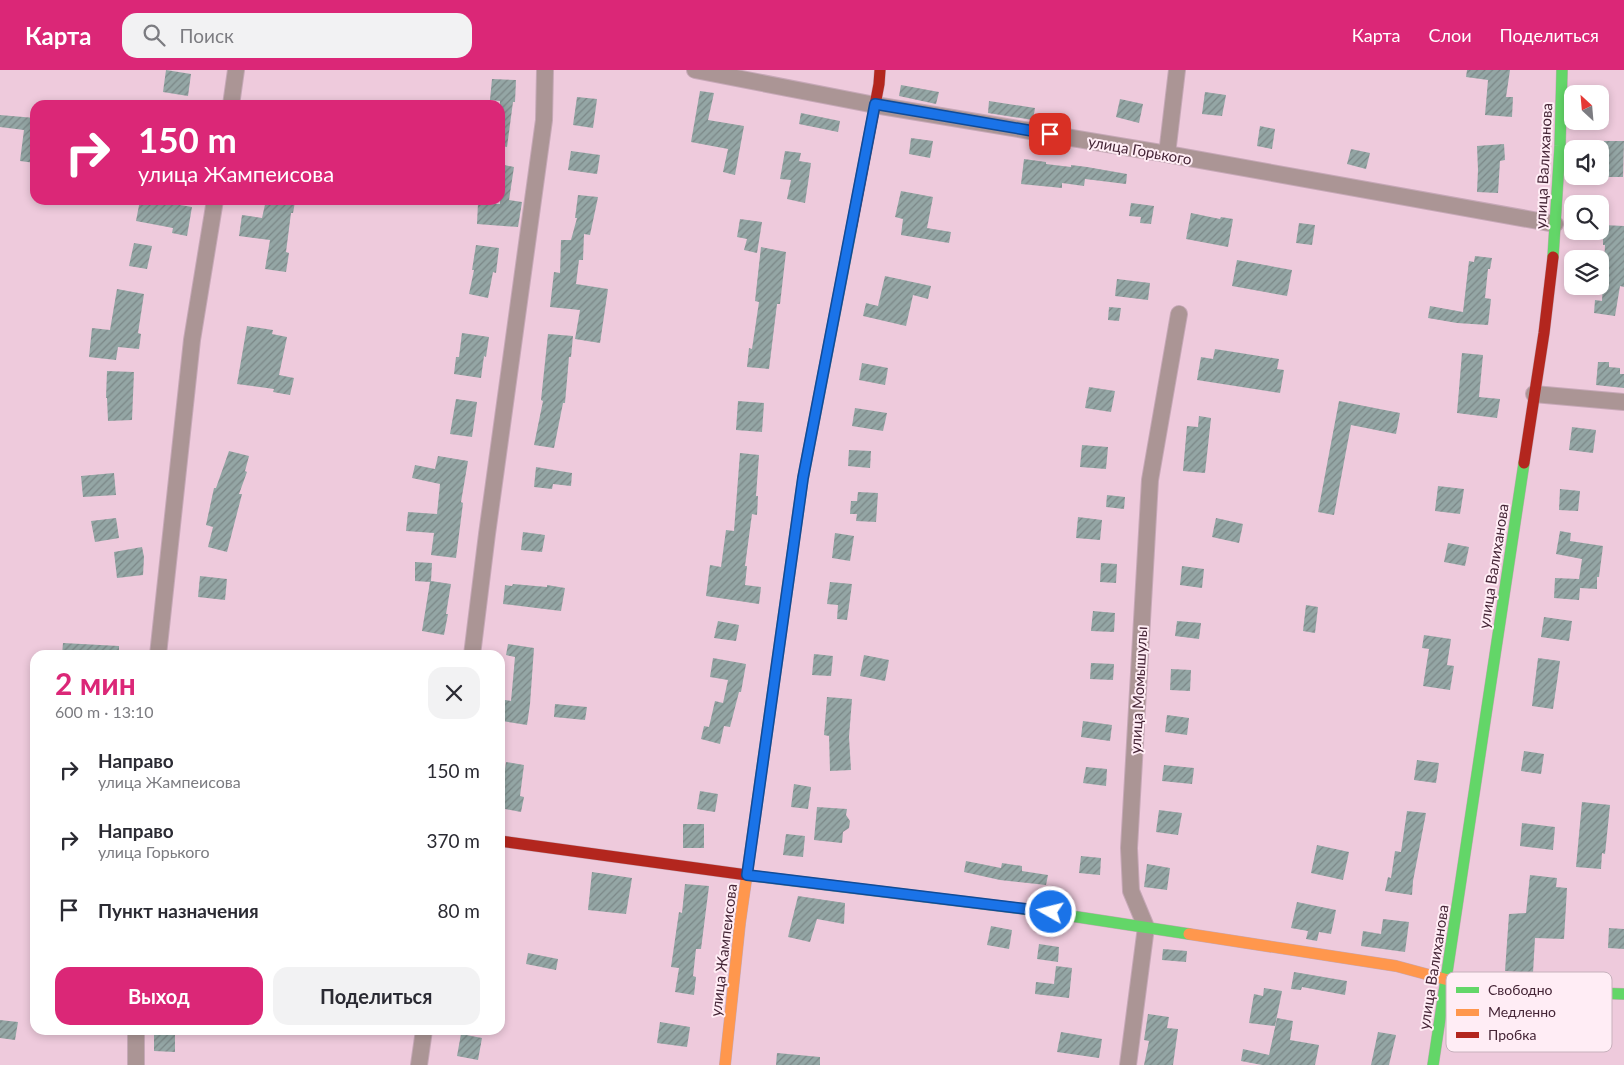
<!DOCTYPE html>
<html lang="ru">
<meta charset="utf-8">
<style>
:root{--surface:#fff;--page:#f2f2f3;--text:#2b2b33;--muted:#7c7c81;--accent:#db2777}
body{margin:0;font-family:Lato,sans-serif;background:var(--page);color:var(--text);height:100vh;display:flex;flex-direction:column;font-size:19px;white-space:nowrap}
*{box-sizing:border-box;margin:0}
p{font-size:16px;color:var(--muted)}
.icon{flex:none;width:28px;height:28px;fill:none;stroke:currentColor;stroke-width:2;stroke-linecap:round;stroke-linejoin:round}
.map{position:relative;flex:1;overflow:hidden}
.drawer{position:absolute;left:30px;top:580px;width:475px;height:385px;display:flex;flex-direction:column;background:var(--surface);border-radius:15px;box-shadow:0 2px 8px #0003}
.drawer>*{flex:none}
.top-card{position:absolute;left:30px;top:30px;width:475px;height:105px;border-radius:15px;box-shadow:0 2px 8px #0003;background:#db2777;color:#fff;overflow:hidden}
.needle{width:32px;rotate:334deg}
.fabs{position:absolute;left:1564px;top:15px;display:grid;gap:10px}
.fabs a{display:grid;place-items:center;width:45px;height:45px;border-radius:10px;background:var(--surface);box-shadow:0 2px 8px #0003;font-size:25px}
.pin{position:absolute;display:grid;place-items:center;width:42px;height:42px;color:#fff;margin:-21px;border-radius:10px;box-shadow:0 2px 8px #0006}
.me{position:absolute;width:55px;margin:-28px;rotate:278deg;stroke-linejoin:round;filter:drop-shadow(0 0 4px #0008)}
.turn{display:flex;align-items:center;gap:18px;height:105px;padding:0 25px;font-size:22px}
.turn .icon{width:65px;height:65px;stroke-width:2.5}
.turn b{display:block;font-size:35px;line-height:42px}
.round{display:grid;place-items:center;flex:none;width:52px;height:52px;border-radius:15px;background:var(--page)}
.head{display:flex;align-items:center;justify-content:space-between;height:85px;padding:0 25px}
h1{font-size:30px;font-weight:700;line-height:38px;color:var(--accent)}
.cta{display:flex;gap:10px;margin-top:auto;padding:10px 25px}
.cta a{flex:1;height:58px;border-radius:15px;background:var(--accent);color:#fff;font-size:20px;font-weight:700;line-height:58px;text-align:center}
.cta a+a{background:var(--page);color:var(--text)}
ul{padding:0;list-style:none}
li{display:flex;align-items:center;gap:15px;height:70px;padding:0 25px}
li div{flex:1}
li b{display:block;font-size:19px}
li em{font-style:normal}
header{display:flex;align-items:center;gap:30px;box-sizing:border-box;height:70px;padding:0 25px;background:var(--accent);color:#fff}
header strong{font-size:24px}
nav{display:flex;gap:28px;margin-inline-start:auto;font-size:18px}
.search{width:350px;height:45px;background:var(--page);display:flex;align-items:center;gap:12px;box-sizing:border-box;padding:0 18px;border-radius:15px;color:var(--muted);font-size:19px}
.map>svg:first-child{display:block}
.building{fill:url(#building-hatch)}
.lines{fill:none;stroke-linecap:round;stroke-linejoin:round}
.street-casing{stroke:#c6a8b7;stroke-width:18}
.fast-casing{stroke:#c6a8b7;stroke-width:12}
.slow-casing{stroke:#c6a8b7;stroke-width:12}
.jam-casing{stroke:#c6a8b7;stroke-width:12}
.street{stroke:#ab9595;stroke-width:16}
.fast{stroke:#63d668;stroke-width:11}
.slow{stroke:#ff974d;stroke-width:11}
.jam{stroke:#b3261e;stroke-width:11}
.route-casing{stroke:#114b97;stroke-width:12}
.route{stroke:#1a73e8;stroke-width:9}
.labels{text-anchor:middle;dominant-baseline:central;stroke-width:4;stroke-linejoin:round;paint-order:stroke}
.street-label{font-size:15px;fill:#452536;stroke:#ffedf5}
.key{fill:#ffedf5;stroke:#c7b1bc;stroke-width:1}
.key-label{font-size:14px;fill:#452536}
</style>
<header>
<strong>Карта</strong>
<div class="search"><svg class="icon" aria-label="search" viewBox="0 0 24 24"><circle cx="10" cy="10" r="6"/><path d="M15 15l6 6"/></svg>Поиск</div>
<nav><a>Карта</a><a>Слои</a><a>Поделиться</a></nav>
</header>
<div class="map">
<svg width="1624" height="995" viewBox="0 0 1624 995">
<defs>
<pattern id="building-hatch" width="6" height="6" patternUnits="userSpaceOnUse" patternTransform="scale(1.25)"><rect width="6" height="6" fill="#94a6a5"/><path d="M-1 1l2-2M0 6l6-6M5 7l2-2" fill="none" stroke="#7b8787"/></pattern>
</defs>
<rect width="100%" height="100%" fill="#eecadc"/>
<g class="building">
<polygon points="166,0 191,4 188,26 163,22"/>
<polygon points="1467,0 1510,0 1506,27 1513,27 1512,47 1485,45 1488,10 1466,7"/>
<polygon points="492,9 516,10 515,32 513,32 507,77 500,76 500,31 490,30"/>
<polygon points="901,15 939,22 936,34 899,26"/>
<polygon points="700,21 714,23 708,50 744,56 735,105 723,102 728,79 691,72"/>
<polygon points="1205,22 1226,25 1222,46 1202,44"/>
<polygon points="577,27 597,29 593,58 573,55"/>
<polygon points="1120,29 1143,34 1139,53 1116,47"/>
<polygon points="989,31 1035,38 1033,50 988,43"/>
<polygon points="801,43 840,51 838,62 799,54"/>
<polygon points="0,45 35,48 35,93 20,91 24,60 0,57"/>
<polygon points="1260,56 1275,59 1272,79 1257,76"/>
<polygon points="911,68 933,71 930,88 909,84"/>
<polygon points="1604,71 1624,71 1623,107 1603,107"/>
<polygon points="1504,74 1505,90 1500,91 1498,123 1477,122 1478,100 1477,76"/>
<polygon points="1351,79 1370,83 1366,99 1347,94"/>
<polygon points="571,81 600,85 597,104 568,100"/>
<polygon points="785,81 801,83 799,91 811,93 805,133 787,129 791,110 780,109"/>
<polygon points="1024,89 1046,92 1046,94 1071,97 1071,95 1087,97 1127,104 1126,114 1085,109 1084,116 1062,113 1062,118 1021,114"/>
<polygon points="500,94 514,97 509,130 522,132 518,157 477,154 478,133 500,134"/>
<polygon points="901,121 933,127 927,158 951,162 949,173 901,165 903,149 895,147"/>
<polygon points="578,125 598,127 590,165 584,164 583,190 579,190 576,214 608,219 600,273 575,269 580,240 550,237 554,202 560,203 561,170 571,170 577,148 575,148"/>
<polygon points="140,130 163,130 162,132 192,137 187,166 172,163 173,158 136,151"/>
<polygon points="266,130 281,130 295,132 293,143 291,143 286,182 289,183 286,202 265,199 270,170 239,166 242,145 262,148"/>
<polygon points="1131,133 1154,136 1151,154 1140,153 1141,147 1129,146"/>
<polygon points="1191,143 1220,149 1221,147 1233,149 1228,177 1186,169"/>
<polygon points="740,149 762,152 757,183 744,180 747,169 737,167"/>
<polygon points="1299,153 1315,155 1312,175 1296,173"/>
<polygon points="1603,155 1624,156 1624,217 1620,216 1615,246 1594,243 1595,230 1602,231 1605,175 1603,175"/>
<polygon points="134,173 152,176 147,199 129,196"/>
<polygon points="476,175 499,178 496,203 493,202 488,228 469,224 474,200 472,200"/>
<polygon points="761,177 786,182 780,234 777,234 769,299 747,297 749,278 752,279 759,232 755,231"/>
<polygon points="1475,186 1492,188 1490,199 1488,199 1485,228 1491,229 1488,255 1457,253 1428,248 1430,236 1463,242 1469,191 1474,192"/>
<polygon points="1237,190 1292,200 1287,226 1232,216"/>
<polygon points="885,206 931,216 928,229 913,225 906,256 863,246 866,233 878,236"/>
<polygon points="1117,209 1150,213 1148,230 1115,226"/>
<polygon points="117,219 144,224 138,263 141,264 139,279 118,277 116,290 89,287 92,258 110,260"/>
<polygon points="1109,237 1121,238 1119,251 1108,250"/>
<polygon points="247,256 273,260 272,264 287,267 279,305 294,308 290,325 273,322 274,319 237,314"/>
<polygon points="462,263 489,267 486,287 484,286 481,308 454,304 456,287 459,287"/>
<polygon points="548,264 573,266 571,287 569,287 565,333 563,333 554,378 534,375 543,331 541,330"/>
<polygon points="1215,279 1279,289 1277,299 1284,300 1280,323 1197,310 1201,287 1213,289"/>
<polygon points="1462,283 1483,285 1479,327 1500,329 1497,348 1457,343"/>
<polygon points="1598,292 1609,292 1609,297 1620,298 1620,304 1624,304 1624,318 1596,315"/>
<polygon points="862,293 888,298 885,315 859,310"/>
<polygon points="107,301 134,302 132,350 108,351 107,328 106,328"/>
<polygon points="1089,317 1115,321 1111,342 1085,338"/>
<polygon points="456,329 477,332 472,367 450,364"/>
<polygon points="738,331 764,333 762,362 736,360"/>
<polygon points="1339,331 1400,343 1396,364 1351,355 1334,445 1318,442"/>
<polygon points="855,338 887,343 883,361 852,356"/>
<polygon points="1199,346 1211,348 1205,403 1183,401 1187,356 1198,357"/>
<polygon points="1572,357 1596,360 1593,383 1569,380"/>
<polygon points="1082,375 1108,377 1106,399 1080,397"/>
<polygon points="849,380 871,381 870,398 848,396"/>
<polygon points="229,381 249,386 245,401 247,402 239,424 242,424 227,482 208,477 213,457 206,455 214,418 216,418"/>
<polygon points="740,383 759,385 756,426 758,426 757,445 752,444 745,496 747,496 745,515 761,517 759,534 706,526 710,495 721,497 726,460 734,461"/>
<polygon points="438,386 468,391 461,432 463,433 456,488 431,485 434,463 406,461 408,442 437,444 440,414 412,408 415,395 435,399"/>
<polygon points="536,397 572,403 571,416 553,414 552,419 534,417"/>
<polygon points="114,403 116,425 83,427 81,406"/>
<polygon points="1438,416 1464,419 1460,444 1435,441"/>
<polygon points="1560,419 1580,421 1578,441 1559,440"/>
<polygon points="858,422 878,423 876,452 856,451 857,444 850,444 851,431 857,431"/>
<polygon points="1107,425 1125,427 1124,439 1106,437"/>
<polygon points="1078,447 1102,450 1100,470 1076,468"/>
<polygon points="116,448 119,468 95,472 91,451"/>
<polygon points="1216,448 1243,454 1239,473 1212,467"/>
<polygon points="1560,461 1571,463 1570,471 1603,476 1599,507 1597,507 1597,519 1580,518 1579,530 1554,528 1555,508 1579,509 1582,489 1556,484"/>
<polygon points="523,462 545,465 542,482 521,480"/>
<polygon points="835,463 854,466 850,491 832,488"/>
<polygon points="1448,473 1469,477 1465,496 1444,492"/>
<polygon points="142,477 144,487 143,505 117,508 114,482"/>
<polygon points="415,492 432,493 431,511 451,514 446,544 448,544 444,565 422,561 430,512 415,511"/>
<polygon points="1101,493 1117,494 1116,513 1100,512"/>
<polygon points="1182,496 1204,499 1202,518 1180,515"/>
<polygon points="200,506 227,509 225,530 198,527"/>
<polygon points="830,512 852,514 847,550 837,549 838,535 827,534"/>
<polygon points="513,514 547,517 547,515 565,518 561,541 503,534 505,515 512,516"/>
<polygon points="1306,535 1318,537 1315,563 1303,561"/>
<polygon points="1093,541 1115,543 1114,562 1091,561"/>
<polygon points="1544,547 1572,551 1569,571 1541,567"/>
<polygon points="718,551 739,555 736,571 714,568"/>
<polygon points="1177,551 1201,553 1199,569 1175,566"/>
<polygon points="1424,565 1451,569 1447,595 1454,596 1450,620 1423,616 1429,579 1422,578"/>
<polygon points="63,573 119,576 119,585 62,585"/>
<polygon points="508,574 534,578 530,634 527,655 502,651 505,630 511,631 515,587 506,585"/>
<polygon points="814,584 833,586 831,606 812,605"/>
<polygon points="864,585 889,590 885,611 860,606"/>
<polygon points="713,588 746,594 741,622 739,622 730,657 724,656 720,674 701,669 704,656 709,657 715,631 723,633 728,610 710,607"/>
<polygon points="1538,588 1560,591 1553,639 1532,636"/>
<polygon points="1091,593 1114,594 1113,610 1090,609"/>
<polygon points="1171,599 1191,600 1190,621 1170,620"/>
<polygon points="827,627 852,629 849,667 851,700 830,701 829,666 824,665"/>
<polygon points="555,634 587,637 585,650 554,647"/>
<polygon points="1167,645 1189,648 1187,665 1165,662"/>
<polygon points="1083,651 1112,655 1110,671 1081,667"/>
<polygon points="1524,681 1544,684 1541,704 1521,701"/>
<polygon points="1417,690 1439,693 1436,713 1414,710"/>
<polygon points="506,692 524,695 520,726 524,727 521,742 500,738 500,699 505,699"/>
<polygon points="1164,695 1194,698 1192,714 1162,711"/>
<polygon points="1086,697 1107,699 1106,716 1083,713"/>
<polygon points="794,714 811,717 808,739 791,737"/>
<polygon points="700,721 718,724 715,742 697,739"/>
<polygon points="1582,732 1610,735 1605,784 1602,783 1601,799 1576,797"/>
<polygon points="817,737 847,739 846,745 850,751 849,758 843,762 842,773 814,770"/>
<polygon points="1159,740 1182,743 1178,765 1156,762"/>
<polygon points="1407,741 1426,743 1413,811 1412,825 1385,821 1388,807 1391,808 1395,781 1401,782"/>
<polygon points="1522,753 1555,757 1553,780 1520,776"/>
<rect x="683" y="754" width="21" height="24"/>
<polygon points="786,764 805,766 803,787 783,785"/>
<polygon points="1317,775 1349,782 1343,810 1311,803"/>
<polygon points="1081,786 1101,788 1100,805 1079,803"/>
<polygon points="966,791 1001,798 1002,793 1022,796 1022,801 1048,805 1046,815 1000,810 964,802"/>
<polygon points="1147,794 1170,798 1167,820 1144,817"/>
<polygon points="592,802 632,808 626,844 588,840"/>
<polygon points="1530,805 1557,808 1556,817 1567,818 1564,869 1535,868 1533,903 1505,901 1509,844 1526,843"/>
<polygon points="685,814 709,816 701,879 696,879 693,906 696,907 694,925 675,922 679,898 671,897 679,842 682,843"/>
<polygon points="798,826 845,833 844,854 817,849 810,872 788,867"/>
<polygon points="1297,832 1336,840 1331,864 1319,862 1317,871 1306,869 1308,861 1291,858"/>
<polygon points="1383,849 1409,852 1405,882 1361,876 1363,861 1381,864"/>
<polygon points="991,856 1012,860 1009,879 987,875"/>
<polygon points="1609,858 1624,859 1624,879 1608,878"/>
<polygon points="1039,874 1059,877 1058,892 1037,889"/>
<polygon points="1163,879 1187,881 1186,892 1162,890"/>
<polygon points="528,883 558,889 556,900 526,894"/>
<polygon points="1056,896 1072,898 1069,928 1035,924 1036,912 1054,914"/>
<polygon points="1294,902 1347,911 1345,925 1302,917 1301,920 1291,919"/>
<polygon points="1264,918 1282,921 1275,956 1249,953 1254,924 1263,926"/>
<polygon points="1148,944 1169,947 1167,958 1178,959 1173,995 1144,995 1149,971 1144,970"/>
<polygon points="1277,948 1293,951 1290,970 1319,975 1315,995 1262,995 1241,991 1243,979 1269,985"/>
<polygon points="0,950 18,952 15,970 0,968"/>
<polygon points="660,952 690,957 687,977 657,973"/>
<polygon points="154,960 175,960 175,982 154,981"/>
<polygon points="1061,962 1102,969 1099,988 1057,982"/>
<polygon points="1378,962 1396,965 1389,995 1371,995"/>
<polygon points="461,964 482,968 478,990 457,986"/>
<polygon points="777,983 820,987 820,995 776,995"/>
</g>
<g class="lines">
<defs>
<g id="street">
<polyline points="695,0 875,35 1167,84 1555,154"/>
<polyline points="231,35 236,0"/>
<polyline points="1167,84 1177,0"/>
<polyline points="1534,324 1624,332"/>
<polyline points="158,585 192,270 215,130"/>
<polyline points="472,585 487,464 544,50 545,0"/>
<polyline points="136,960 136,995"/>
<polyline points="419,995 424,960"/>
<polyline points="1128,995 1146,857 1131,821 1129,778 1150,410 1179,244"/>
</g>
<g id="fast">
<polyline points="1553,187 1560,76 1562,0"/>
<polyline points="757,734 803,408 852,155"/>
<polyline points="754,806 1032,840 1189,864"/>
<polyline points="1509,920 1624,924"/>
<polyline points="1433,995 1524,393"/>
</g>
<g id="slow">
<polyline points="1189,864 1396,896 1463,914 1509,920"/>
<polyline points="725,995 740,853 757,734"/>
</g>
<g id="jam">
<polyline points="852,155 879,14 880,0"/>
<polyline points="1524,393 1544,263 1553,187"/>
<polyline points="500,771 754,806"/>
</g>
</defs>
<use href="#street" class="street-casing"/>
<use href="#fast" class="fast-casing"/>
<use href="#slow" class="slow-casing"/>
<use href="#jam" class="jam-casing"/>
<use href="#street" class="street"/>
<use href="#fast" class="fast"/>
<use href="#slow" class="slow"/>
<use href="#jam" class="jam"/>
</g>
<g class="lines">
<defs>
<polyline id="route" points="1050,64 875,34 803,408 747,805 1051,842"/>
</defs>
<use href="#route" class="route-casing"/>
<use href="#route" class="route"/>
</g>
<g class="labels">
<g class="street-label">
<text transform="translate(1140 80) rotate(10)">улица Горького</text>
<text transform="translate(1543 96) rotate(-87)">улица Валиханова</text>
<text transform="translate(1493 496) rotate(-81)">улица Валиханова</text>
<text transform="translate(1138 620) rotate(-87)">улица Момышулы</text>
<text transform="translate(723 880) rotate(-83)">улица Жампеисова</text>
<text transform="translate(1433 897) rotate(-81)">улица Валиханова</text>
</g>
</g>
<rect x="1446" y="902" width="166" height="80" rx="8" class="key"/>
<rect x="1456" y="917" width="23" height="6" fill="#63d668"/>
<rect x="1456" y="939" width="23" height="7" fill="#ff974d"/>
<rect x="1456" y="962" width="23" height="6" fill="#b3261e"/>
<g class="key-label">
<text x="1488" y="925">Свободно</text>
<text x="1488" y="947">Медленно</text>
<text x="1488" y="970">Пробка</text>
</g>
</svg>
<div class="fabs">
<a><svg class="needle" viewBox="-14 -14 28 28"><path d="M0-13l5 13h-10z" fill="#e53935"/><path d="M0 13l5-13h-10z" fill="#7c7c81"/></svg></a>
<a><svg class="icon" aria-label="sound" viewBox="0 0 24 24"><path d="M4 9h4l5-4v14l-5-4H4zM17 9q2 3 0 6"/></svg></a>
<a><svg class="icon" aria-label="search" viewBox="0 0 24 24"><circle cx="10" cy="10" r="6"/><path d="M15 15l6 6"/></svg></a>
<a><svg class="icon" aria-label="layers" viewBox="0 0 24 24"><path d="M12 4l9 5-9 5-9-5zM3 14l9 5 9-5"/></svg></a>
</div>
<div class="pin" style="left:1050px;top:64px;background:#d93025"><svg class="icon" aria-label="arrive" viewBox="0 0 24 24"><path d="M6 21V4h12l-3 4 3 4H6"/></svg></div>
<svg class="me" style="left:1051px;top:842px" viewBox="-20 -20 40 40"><circle r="17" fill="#1a73e8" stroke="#fff" stroke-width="3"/><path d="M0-11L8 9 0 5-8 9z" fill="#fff"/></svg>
<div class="top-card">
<div class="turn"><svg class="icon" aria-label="right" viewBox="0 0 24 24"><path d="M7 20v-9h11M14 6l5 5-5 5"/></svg><div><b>150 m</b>улица Жампеисова</div></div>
</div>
<section class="drawer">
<div class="head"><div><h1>2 мин</h1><p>600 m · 13:10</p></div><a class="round"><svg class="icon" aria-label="close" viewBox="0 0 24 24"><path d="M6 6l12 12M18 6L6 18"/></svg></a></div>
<ul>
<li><svg class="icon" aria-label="right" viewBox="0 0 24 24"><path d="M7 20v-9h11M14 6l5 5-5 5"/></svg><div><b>Направо</b><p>улица Жампеисова</p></div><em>150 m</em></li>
<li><svg class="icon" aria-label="right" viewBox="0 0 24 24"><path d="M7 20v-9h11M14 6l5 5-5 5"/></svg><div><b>Направо</b><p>улица Горького</p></div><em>370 m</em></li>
<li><svg class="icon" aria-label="arrive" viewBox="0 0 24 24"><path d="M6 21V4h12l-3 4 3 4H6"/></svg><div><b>Пункт назначения</b></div><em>80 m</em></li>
</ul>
<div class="cta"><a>Выход</a><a>Поделиться</a></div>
</section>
</div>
